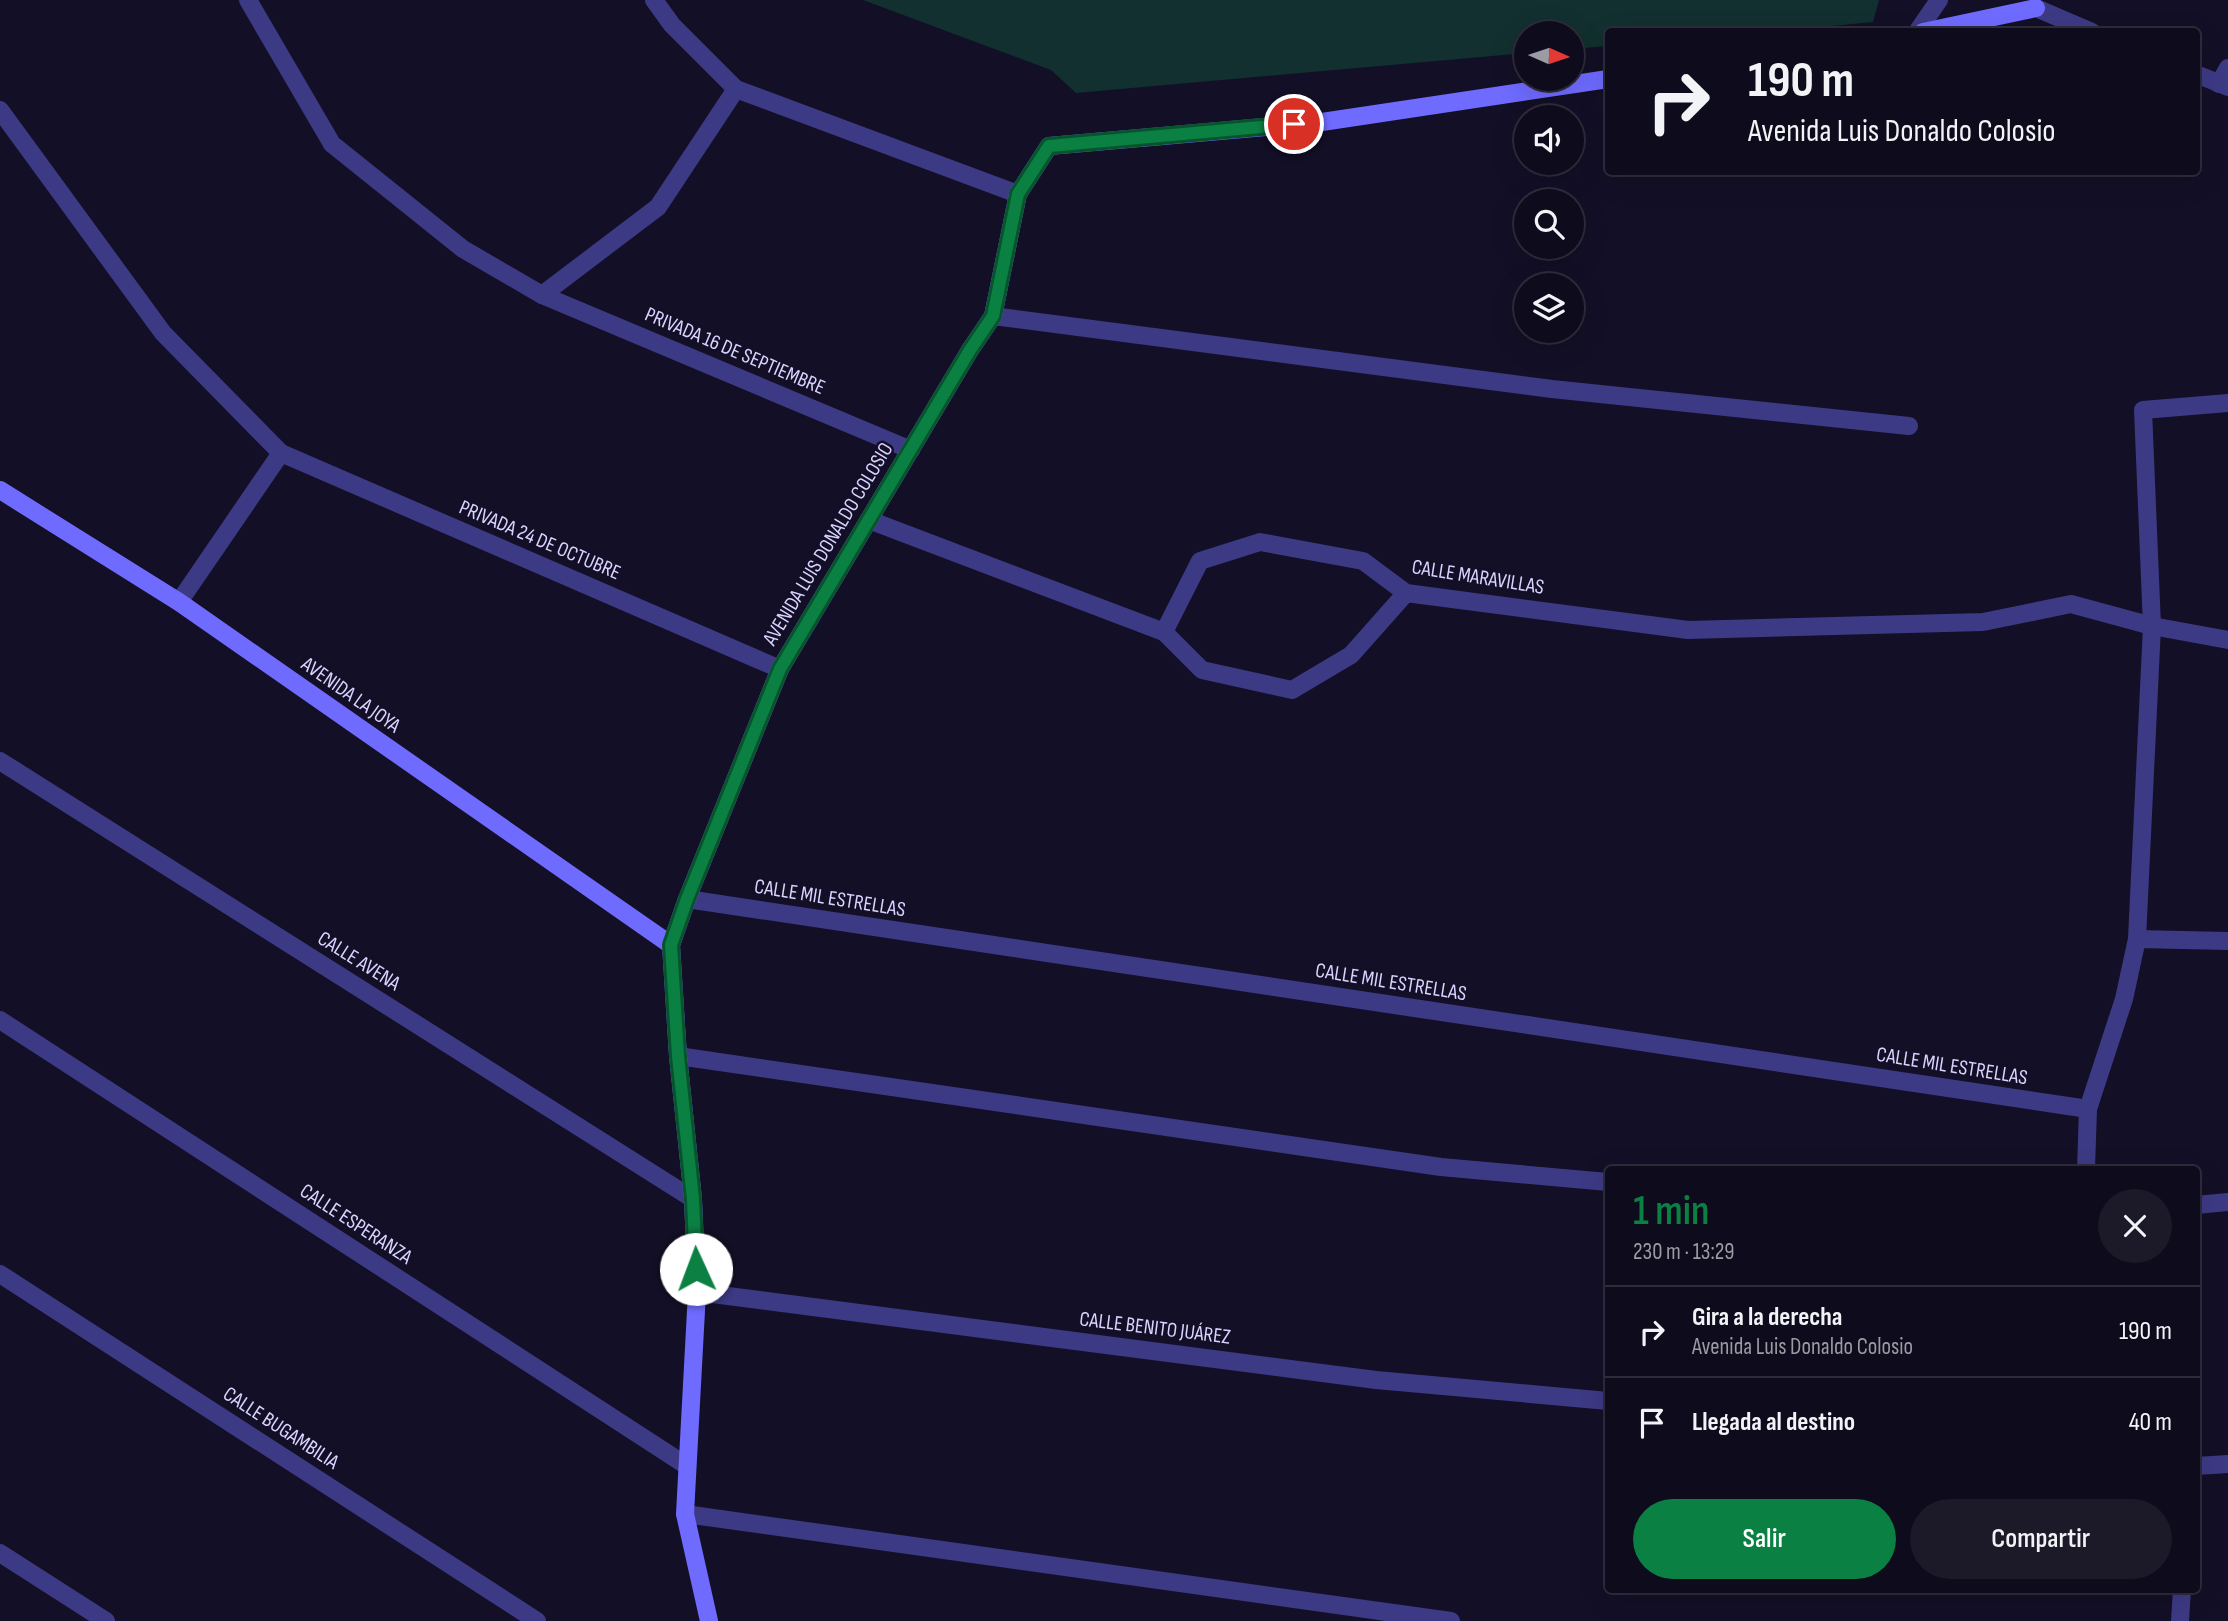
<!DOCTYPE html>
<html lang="es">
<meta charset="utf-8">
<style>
:root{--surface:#0e0b1c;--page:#1c1929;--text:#f1f3f6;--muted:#9b9ba3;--line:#2e2b3b;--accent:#0b8043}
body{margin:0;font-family:"Sofia Sans Condensed",sans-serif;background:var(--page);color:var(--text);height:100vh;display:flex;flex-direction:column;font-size:26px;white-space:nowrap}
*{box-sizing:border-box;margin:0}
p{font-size:23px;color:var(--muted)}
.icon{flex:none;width:38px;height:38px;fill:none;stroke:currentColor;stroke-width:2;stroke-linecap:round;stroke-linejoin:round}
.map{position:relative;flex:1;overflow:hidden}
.sheet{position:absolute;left:1605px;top:1166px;width:595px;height:427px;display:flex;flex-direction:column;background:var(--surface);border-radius:7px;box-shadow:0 7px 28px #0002,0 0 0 2px var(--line)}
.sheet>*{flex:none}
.guide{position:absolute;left:1605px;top:28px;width:595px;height:147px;border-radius:7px;box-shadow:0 7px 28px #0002,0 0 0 2px var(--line);background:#0e0b1c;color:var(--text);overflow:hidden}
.needle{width:46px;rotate:93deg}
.tools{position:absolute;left:1514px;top:21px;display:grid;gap:14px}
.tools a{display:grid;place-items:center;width:70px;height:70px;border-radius:50%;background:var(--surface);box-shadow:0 7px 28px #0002,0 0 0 2px var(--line);font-size:35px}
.pin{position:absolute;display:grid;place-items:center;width:60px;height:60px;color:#fff;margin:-30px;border:4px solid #fff;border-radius:50%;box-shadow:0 2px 7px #0007}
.me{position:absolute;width:77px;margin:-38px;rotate:358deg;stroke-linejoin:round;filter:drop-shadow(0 0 5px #0008)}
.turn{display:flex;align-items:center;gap:24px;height:147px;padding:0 28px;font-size:32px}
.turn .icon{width:91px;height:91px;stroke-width:2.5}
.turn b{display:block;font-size:49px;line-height:60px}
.round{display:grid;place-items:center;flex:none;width:74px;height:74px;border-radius:37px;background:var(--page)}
.overview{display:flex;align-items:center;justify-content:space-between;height:119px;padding:0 28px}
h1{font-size:42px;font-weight:600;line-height:52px;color:var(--accent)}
.cta{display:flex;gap:14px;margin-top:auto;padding:14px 28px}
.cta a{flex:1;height:80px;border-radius:42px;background:var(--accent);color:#fff;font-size:28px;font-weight:600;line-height:80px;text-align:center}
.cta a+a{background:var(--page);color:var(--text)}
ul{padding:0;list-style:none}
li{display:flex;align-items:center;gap:21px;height:91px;padding:0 28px;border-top:2px solid var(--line)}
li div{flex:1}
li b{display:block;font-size:26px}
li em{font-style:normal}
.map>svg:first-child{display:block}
.green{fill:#12302f}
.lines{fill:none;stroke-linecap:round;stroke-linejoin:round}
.minor{stroke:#3d3a85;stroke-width:18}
.tertiary{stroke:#3d3a85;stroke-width:18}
.secondary{stroke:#6f6bff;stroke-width:18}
.route-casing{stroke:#07532c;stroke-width:18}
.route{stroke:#0b8043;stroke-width:12}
.labels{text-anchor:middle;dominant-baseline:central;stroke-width:5;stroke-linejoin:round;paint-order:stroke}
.street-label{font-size:21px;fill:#d9d4ff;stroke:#130f26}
</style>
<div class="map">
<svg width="2228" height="1621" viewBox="0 0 2228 1621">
<rect width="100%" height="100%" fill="#130f26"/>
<polygon class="green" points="863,0 1879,0 1873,22 1769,32 1608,32 1608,46 1572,49 1572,33 1526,33 1526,53 1076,93 1051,70"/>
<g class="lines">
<g class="minor">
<polyline points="248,0 332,144 463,249 542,295 911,450"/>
<polyline points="654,0 672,25 736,89 1018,194"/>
<polyline points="1917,32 1939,0"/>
<polyline points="2219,84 2228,68"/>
<polyline points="0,110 163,333 281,453 780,669"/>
<polyline points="542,295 658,207 736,89"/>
<polyline points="993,316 1552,389 1909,426"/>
<polyline points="869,520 1164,632 1200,561 1260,542 1363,561 1406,593 1688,630 1983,622 2071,604 2152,626 2228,640"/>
<polyline points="179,602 281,453"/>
<polyline points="1164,632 1202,670 1292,690 1351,655 1406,593"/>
<polyline points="0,761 693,1199"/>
<polyline points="687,899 2088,1109"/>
<polyline points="2137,939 2228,941"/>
<polyline points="0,1020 687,1466"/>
<polyline points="678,1056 1441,1167 1608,1182"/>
<polyline points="2086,1169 2088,1109 2124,999 2137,939 2152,626 2143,410 2228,403"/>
<polyline points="2196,1205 2228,1202"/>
<polyline points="0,1274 537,1621"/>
<polyline points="697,1292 1376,1380 1608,1401"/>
<polyline points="2196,1466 2228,1464"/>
<polyline points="685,1514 1451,1621"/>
<polyline points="0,1553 106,1621"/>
<polyline points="2180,1621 2182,1589"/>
</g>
<g class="tertiary">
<polyline points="2036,8 2092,32"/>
<polyline points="2196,74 2228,87"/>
</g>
<g class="secondary">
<polyline points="1923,32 2036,8"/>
<polyline points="0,490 179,602 671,945"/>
<polyline points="709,1621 685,1514 697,1292 693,1199 678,1056 671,945 687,899 780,669 970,350 993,316 1018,194 1049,146 1322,122 1608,79"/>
</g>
</g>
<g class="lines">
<defs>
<polyline id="route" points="696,1269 693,1199 678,1056 671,945 687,899 780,669 970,350 993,316 1018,194 1049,146 1294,124"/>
</defs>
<use href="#route" class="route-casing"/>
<use href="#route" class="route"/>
</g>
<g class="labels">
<g class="street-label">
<text transform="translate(735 351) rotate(23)">PRIVADA 16 DE SEPTIEMBRE</text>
<text transform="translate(540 540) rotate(23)">PRIVADA 24 DE OCTUBRE</text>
<text transform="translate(828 544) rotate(-59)">AVENIDA LUIS DONALDO COLOSIO</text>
<text transform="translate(1478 577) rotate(9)">CALLE MARAVILLAS</text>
<text transform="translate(351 695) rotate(35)">AVENIDA LA JOYA</text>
<text transform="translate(830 898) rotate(9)">CALLE MIL ESTRELLAS</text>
<text transform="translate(359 961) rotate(32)">CALLE AVENA</text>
<text transform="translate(1391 982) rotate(9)">CALLE MIL ESTRELLAS</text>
<text transform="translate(1952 1066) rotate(9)">CALLE MIL ESTRELLAS</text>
<text transform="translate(356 1224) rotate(33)">CALLE ESPERANZA</text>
<text transform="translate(1155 1328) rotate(7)">CALLE BENITO JUÁREZ</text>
<text transform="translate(281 1428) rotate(33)">CALLE BUGAMBILIA</text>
</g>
</g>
</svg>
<div class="tools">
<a><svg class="needle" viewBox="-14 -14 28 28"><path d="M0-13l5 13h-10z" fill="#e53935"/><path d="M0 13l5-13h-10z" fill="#9b9ba3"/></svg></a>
<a><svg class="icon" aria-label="sound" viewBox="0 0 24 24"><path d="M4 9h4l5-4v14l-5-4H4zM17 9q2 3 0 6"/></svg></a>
<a><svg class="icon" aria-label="search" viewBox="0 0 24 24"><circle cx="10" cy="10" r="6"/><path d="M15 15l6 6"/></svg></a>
<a><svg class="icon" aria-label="layers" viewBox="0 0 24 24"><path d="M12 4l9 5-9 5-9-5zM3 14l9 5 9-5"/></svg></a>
</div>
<div class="pin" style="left:1294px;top:124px;background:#d93025"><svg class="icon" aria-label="arrive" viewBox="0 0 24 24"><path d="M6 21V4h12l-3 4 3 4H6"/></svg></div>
<svg class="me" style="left:696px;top:1269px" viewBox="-20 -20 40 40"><circle r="19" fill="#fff"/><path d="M0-13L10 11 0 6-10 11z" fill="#0b8043"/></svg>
<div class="guide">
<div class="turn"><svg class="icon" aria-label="right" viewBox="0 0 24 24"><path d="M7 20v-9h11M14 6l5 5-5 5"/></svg><div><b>190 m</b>Avenida Luis Donaldo Colosio</div></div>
</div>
<section class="sheet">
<div class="overview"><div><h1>1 min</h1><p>230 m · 13:29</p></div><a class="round"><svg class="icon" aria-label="close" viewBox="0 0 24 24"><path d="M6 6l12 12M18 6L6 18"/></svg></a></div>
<ul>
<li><svg class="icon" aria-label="right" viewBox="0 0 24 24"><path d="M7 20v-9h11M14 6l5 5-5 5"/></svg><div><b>Gira a la derecha</b><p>Avenida Luis Donaldo Colosio</p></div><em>190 m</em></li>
<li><svg class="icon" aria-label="arrive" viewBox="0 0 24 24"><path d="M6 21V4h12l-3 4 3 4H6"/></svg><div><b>Llegada al destino</b></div><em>40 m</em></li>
</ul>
<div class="cta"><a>Salir</a><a>Compartir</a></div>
</section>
</div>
